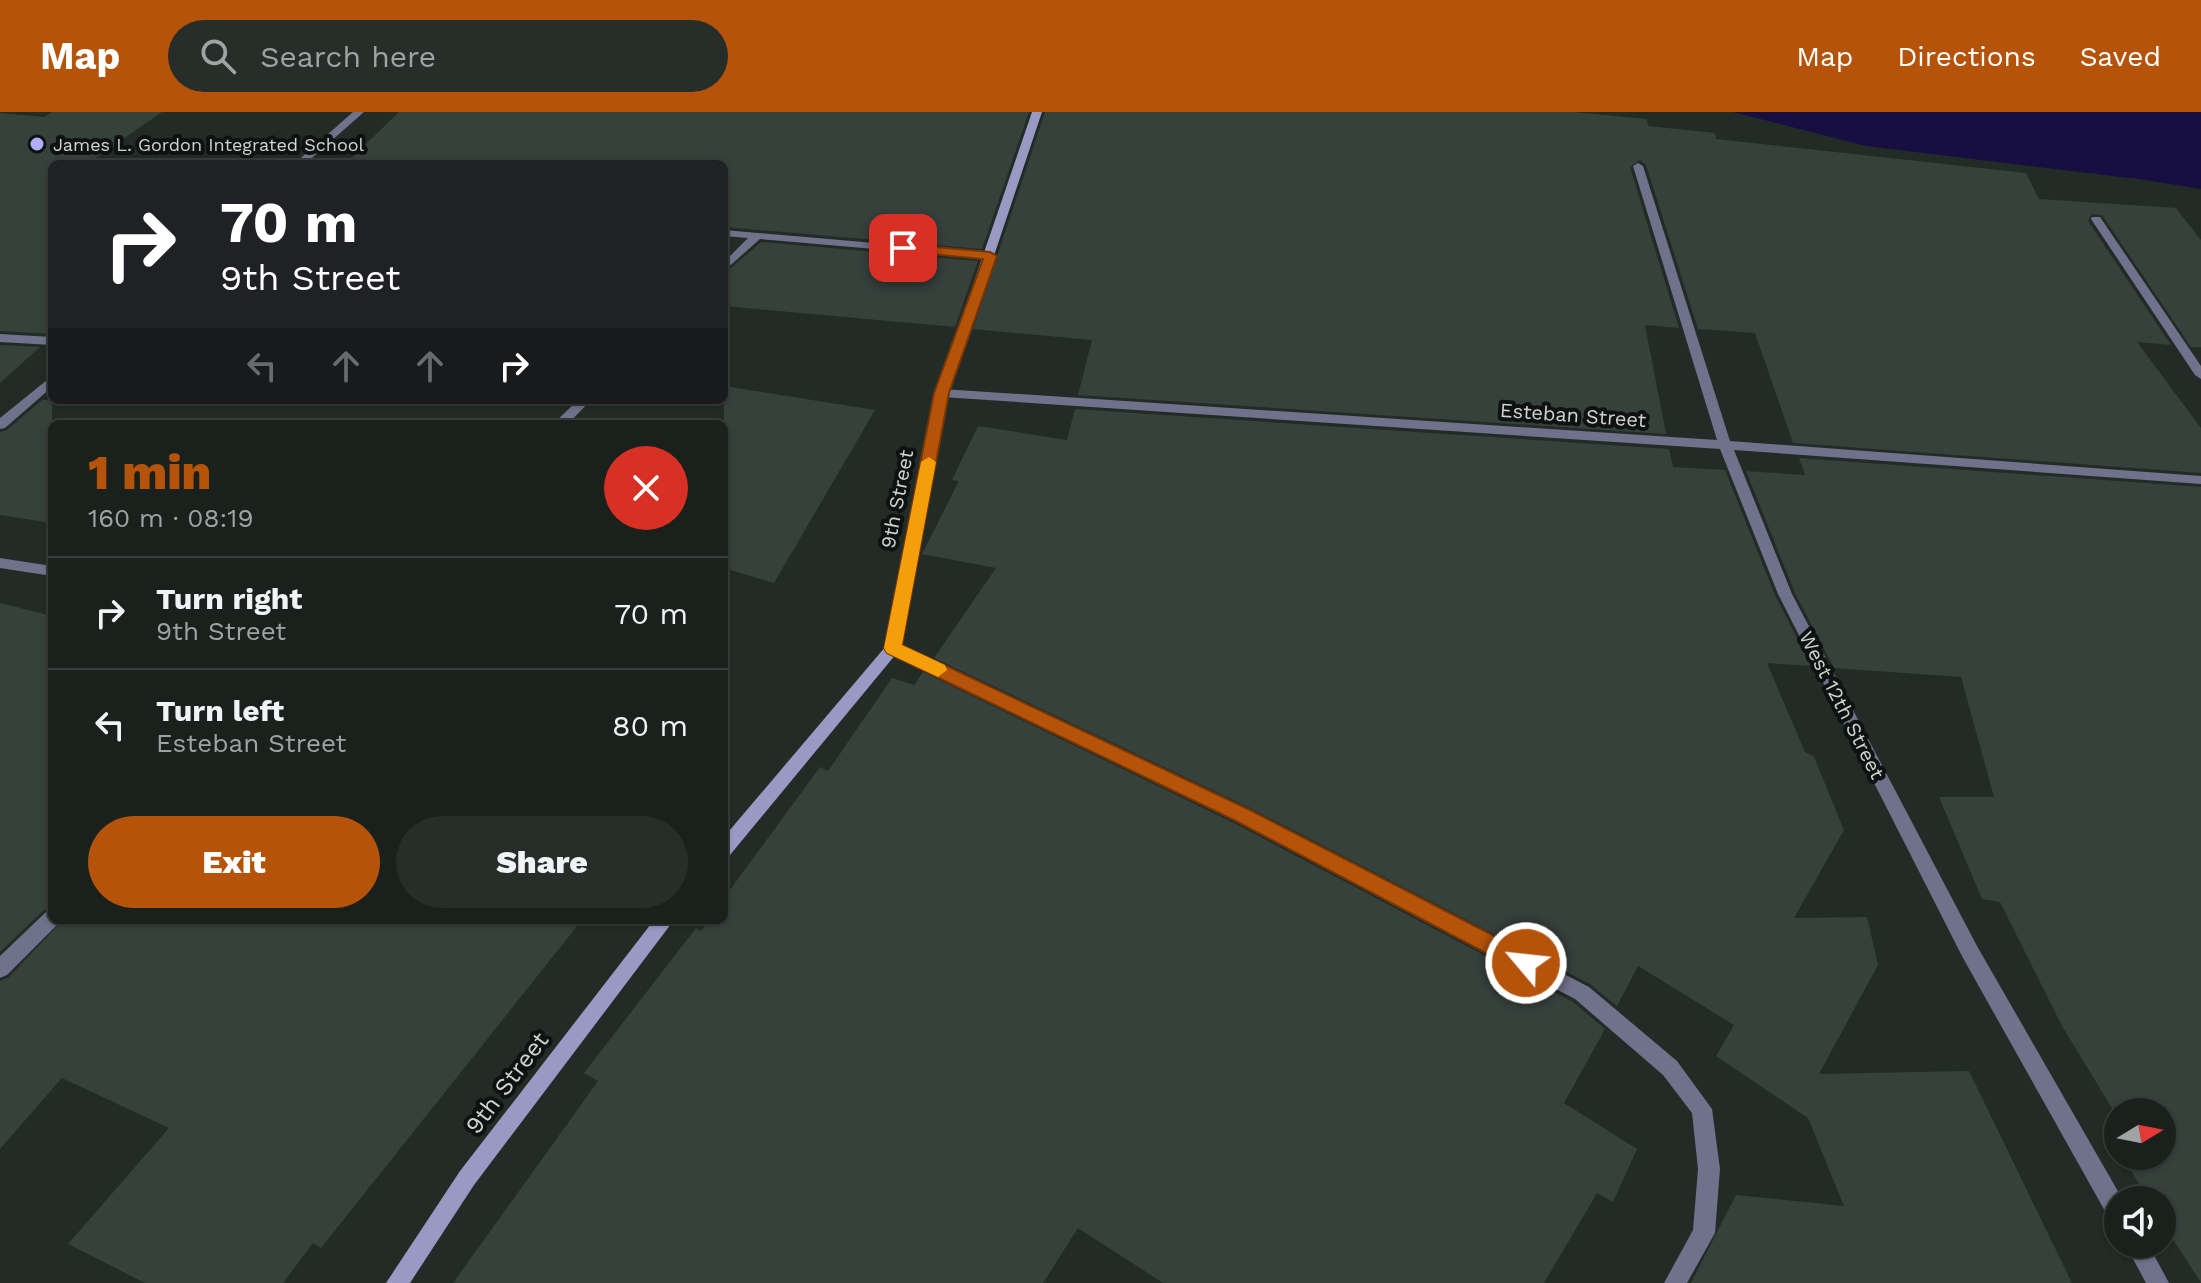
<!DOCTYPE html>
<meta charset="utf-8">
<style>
:root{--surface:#1a201c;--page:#272d29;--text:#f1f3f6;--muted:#9fa3a3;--line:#383e3b;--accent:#b45309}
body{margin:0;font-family:"Work Sans",sans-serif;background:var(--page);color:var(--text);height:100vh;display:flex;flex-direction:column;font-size:30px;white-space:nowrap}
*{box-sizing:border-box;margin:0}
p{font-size:26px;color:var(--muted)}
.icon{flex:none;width:44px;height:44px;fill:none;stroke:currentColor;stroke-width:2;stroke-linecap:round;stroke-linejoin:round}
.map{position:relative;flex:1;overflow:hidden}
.panel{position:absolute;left:48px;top:308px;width:680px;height:504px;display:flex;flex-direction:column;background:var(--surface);border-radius:12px;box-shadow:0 2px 6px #0004,0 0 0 2px var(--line)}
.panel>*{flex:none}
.hud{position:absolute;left:48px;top:48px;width:680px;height:244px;border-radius:12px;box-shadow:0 2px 6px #0004,0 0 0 2px var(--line);background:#202124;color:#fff;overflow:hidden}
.needle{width:52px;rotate:80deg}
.buttons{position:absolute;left:2104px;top:986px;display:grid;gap:16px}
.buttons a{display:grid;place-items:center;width:72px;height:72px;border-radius:50%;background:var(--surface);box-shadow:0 2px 6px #0004,0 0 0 2px var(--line);font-size:40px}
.pin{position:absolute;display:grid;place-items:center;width:68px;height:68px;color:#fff;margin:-34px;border-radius:16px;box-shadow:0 4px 12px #0006}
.me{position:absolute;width:88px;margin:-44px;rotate:298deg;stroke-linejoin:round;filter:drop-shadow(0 0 6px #0008)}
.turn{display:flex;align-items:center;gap:28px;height:168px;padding:0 40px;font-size:36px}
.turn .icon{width:104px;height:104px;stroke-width:2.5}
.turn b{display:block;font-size:56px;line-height:68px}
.lanes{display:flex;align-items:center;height:76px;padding:0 40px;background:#0003;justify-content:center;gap:40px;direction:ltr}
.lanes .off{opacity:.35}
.round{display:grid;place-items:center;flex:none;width:84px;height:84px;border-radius:42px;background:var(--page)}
.head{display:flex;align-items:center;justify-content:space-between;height:136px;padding:0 40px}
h1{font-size:48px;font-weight:800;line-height:60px;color:var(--accent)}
.primary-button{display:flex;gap:16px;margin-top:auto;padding:16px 40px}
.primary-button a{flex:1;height:92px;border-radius:48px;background:var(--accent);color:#fff;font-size:32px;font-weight:800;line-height:92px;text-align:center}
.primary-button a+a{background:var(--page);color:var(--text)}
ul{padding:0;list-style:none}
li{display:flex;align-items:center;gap:24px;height:112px;padding:0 40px;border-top:2px solid var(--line)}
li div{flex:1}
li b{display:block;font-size:30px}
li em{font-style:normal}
header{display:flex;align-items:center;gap:48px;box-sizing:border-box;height:112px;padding:0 40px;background:var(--accent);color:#fff}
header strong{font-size:38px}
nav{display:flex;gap:44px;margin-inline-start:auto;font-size:28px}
.search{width:560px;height:72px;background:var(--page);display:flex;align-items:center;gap:20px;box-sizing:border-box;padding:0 28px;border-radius:44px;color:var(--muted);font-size:30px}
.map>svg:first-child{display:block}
.water{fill:#170f41}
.building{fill:#37413c}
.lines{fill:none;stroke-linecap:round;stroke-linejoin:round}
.street{fill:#70718b;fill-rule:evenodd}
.secondary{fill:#999ac4;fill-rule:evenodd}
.route{fill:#b45309;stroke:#753606;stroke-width:2}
.slow{fill:#f59e0b}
.poi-dot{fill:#afaefa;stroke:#0e1210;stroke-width:3}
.labels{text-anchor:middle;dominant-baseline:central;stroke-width:8;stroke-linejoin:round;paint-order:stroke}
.far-poi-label{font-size:18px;fill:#cfd4d1;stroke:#0e1210;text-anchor:start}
.street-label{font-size:20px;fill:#cfd4d1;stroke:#0e1210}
.near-street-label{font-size:24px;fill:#cfd4d1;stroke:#0e1210}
</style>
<header>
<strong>Map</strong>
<div class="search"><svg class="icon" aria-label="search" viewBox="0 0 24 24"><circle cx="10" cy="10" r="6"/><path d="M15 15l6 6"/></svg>Search here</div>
<nav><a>Map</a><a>Directions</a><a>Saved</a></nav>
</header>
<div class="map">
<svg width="2201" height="1171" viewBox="0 0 2201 1171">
<rect width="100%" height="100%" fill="#222b26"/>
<polygon class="water" points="1733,0 2201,0 2201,77 2146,68 1866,34"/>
<g class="building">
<polygon points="52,0 162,0 87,52 52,52 52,222 0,219 0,1 44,5"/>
<polygon points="399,0 1029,0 982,137 724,115 724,52 345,52"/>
<polygon points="1045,0 1574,0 1647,7 1648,14 1715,21 1716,27 2026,61 2039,87 2176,96 2201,128 2201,235 2191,235 2102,103 2092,102 2088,109 2171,233 2137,230 2201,316 2201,361 1793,331 1755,221 1698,217 1646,53 1640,48 1630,55 1679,216 1645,213 1666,322 1078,283 1092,228 973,217"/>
<polygon points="761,130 978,149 955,215 724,194 724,162"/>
<polygon points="0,233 40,235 0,271"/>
<polygon points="724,274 875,298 774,471 724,456"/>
<polygon points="42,288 52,288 52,411 0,403 0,320 7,318"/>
<polygon points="1075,297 1669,337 1673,355 1725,358 1775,483 1811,554 1767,551 1805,640 1814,645 1844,718 1794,806 1867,805 1878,853 1819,962 1969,959 2072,1171 1691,1171 1736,1083 1844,1094 1808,1006 1716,944 1734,913 1638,854 1617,894 1590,872 1250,696 934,546 996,456 922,442 959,369 952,368 978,314 1067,328"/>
<polygon points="1799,346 2201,375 2201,1171 2162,1110 2162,1088 2149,1088 2122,1044 2162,1044 2162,1000 2118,1000 2118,1006 2062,914 2000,790 1982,787 1939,685 1994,685 1961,565 1834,556 1795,481 1746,359 1805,363"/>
<polygon points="0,491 52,504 52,795 44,798 0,840"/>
<polygon points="923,560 1236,712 1573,890 1605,917 1564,991 1637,1037 1613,1090 1597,1081 1544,1171 1163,1171 1078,1116 1043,1171 453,1171 598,969 584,961 696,816 701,819 709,808 724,808 724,786 820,655 828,659 892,566 914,573"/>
<polygon points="63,808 582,808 321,1136 313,1131 283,1171 145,1171 68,1132 169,1016 62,966 0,1037 0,869 9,865"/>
</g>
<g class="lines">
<g class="street">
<polygon points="353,0 364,0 305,52 294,52"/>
<polygon points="1638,51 1643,54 1730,329 2201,364 2201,372 1734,338 1792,482 1977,834 2123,1088 2118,1088 2118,1111 2110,1108 1963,846 1778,482 1720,337 942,285 936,281 942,277 1717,328 1633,54"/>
<polygon points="2092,105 2100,105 2201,254 2201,267 2195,263 2091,107"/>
<polygon points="724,118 990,141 996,144 990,147 760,127 724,159 724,150 748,126 724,124"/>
<polygon points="0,222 52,225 52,233 0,230"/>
<polygon points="52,264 52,275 5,316 0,317 0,306"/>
<polygon points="578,288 591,288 568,312 553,312"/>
<polygon points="0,446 52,454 52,464 0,456"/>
<polygon points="893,530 1249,699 1589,875 1677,949 1712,997 1720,1057 1715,1121 1687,1171 1664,1171 1693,1118 1698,1057 1692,1001 1663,963 1575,887 1237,709 888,540 885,536"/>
<polygon points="52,798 52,808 60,808 58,812 7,863 0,866 0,844 46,800"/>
<polygon points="2125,1132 2148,1132 2169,1171 2146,1171"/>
</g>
<g class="secondary">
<polygon points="1032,0 1042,0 948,281 901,536 730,743 724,745 724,725 886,534 936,281"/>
<polygon points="654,808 674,808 474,1073 410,1171 386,1171 460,1059"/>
</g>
</g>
<polygon class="route" points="903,132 990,140 997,144 949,281 902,533 1250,698 1533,844 1536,851 1533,858 1526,861 1518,858 1236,709 887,541 884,536 934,281 983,147 898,139 898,133"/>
<polygon class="slow" points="929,345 936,350 902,533 945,553 947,558 938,565 887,541 884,536 921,350"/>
<circle class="poi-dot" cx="37" cy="32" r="8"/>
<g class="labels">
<g class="far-poi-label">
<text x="53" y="32">James L. Gordon Integrated School</text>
</g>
<g class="street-label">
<text transform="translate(1573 303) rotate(4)">Esteban Street</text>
<text transform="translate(897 387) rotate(-79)">9th Street</text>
<text transform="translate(1842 593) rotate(63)">West 12th Street</text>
</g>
<g class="near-street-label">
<text transform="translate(507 971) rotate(-53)">9th Street</text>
</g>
</g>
</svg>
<div class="buttons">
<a><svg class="needle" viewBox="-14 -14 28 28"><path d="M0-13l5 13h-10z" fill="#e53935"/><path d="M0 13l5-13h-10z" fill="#9fa3a3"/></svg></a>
<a><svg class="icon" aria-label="sound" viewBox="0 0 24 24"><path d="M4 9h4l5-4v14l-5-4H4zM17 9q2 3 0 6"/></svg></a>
</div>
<div class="pin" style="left:903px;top:136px;background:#d93025"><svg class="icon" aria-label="arrive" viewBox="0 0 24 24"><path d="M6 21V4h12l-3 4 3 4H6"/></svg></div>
<svg class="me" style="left:1526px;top:851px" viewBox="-20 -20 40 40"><circle r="17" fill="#b45309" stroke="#fff" stroke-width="3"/><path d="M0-11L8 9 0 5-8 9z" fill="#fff"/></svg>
<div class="hud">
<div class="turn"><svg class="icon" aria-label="right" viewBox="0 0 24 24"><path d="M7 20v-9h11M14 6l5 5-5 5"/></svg><div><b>70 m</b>9th Street</div></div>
<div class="lanes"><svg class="icon off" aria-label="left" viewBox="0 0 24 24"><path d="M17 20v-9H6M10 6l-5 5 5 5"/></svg><svg class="icon off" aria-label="ahead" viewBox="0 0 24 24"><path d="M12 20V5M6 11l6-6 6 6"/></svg><svg class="icon off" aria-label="ahead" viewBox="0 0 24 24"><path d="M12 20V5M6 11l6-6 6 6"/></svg><svg class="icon" aria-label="right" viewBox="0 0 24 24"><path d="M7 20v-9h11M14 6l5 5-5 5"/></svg></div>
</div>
<section class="panel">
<div class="head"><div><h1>1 min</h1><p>160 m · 08:19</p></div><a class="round" style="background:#d93025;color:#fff"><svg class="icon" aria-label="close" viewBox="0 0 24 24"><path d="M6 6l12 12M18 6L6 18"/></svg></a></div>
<ul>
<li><svg class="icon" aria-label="right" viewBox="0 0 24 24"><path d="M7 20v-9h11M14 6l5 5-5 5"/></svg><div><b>Turn right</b><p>9th Street</p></div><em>70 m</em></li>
<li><svg class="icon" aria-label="left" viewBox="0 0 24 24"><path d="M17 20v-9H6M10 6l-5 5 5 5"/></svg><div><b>Turn left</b><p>Esteban Street</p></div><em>80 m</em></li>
</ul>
<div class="primary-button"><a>Exit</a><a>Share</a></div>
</section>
</div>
